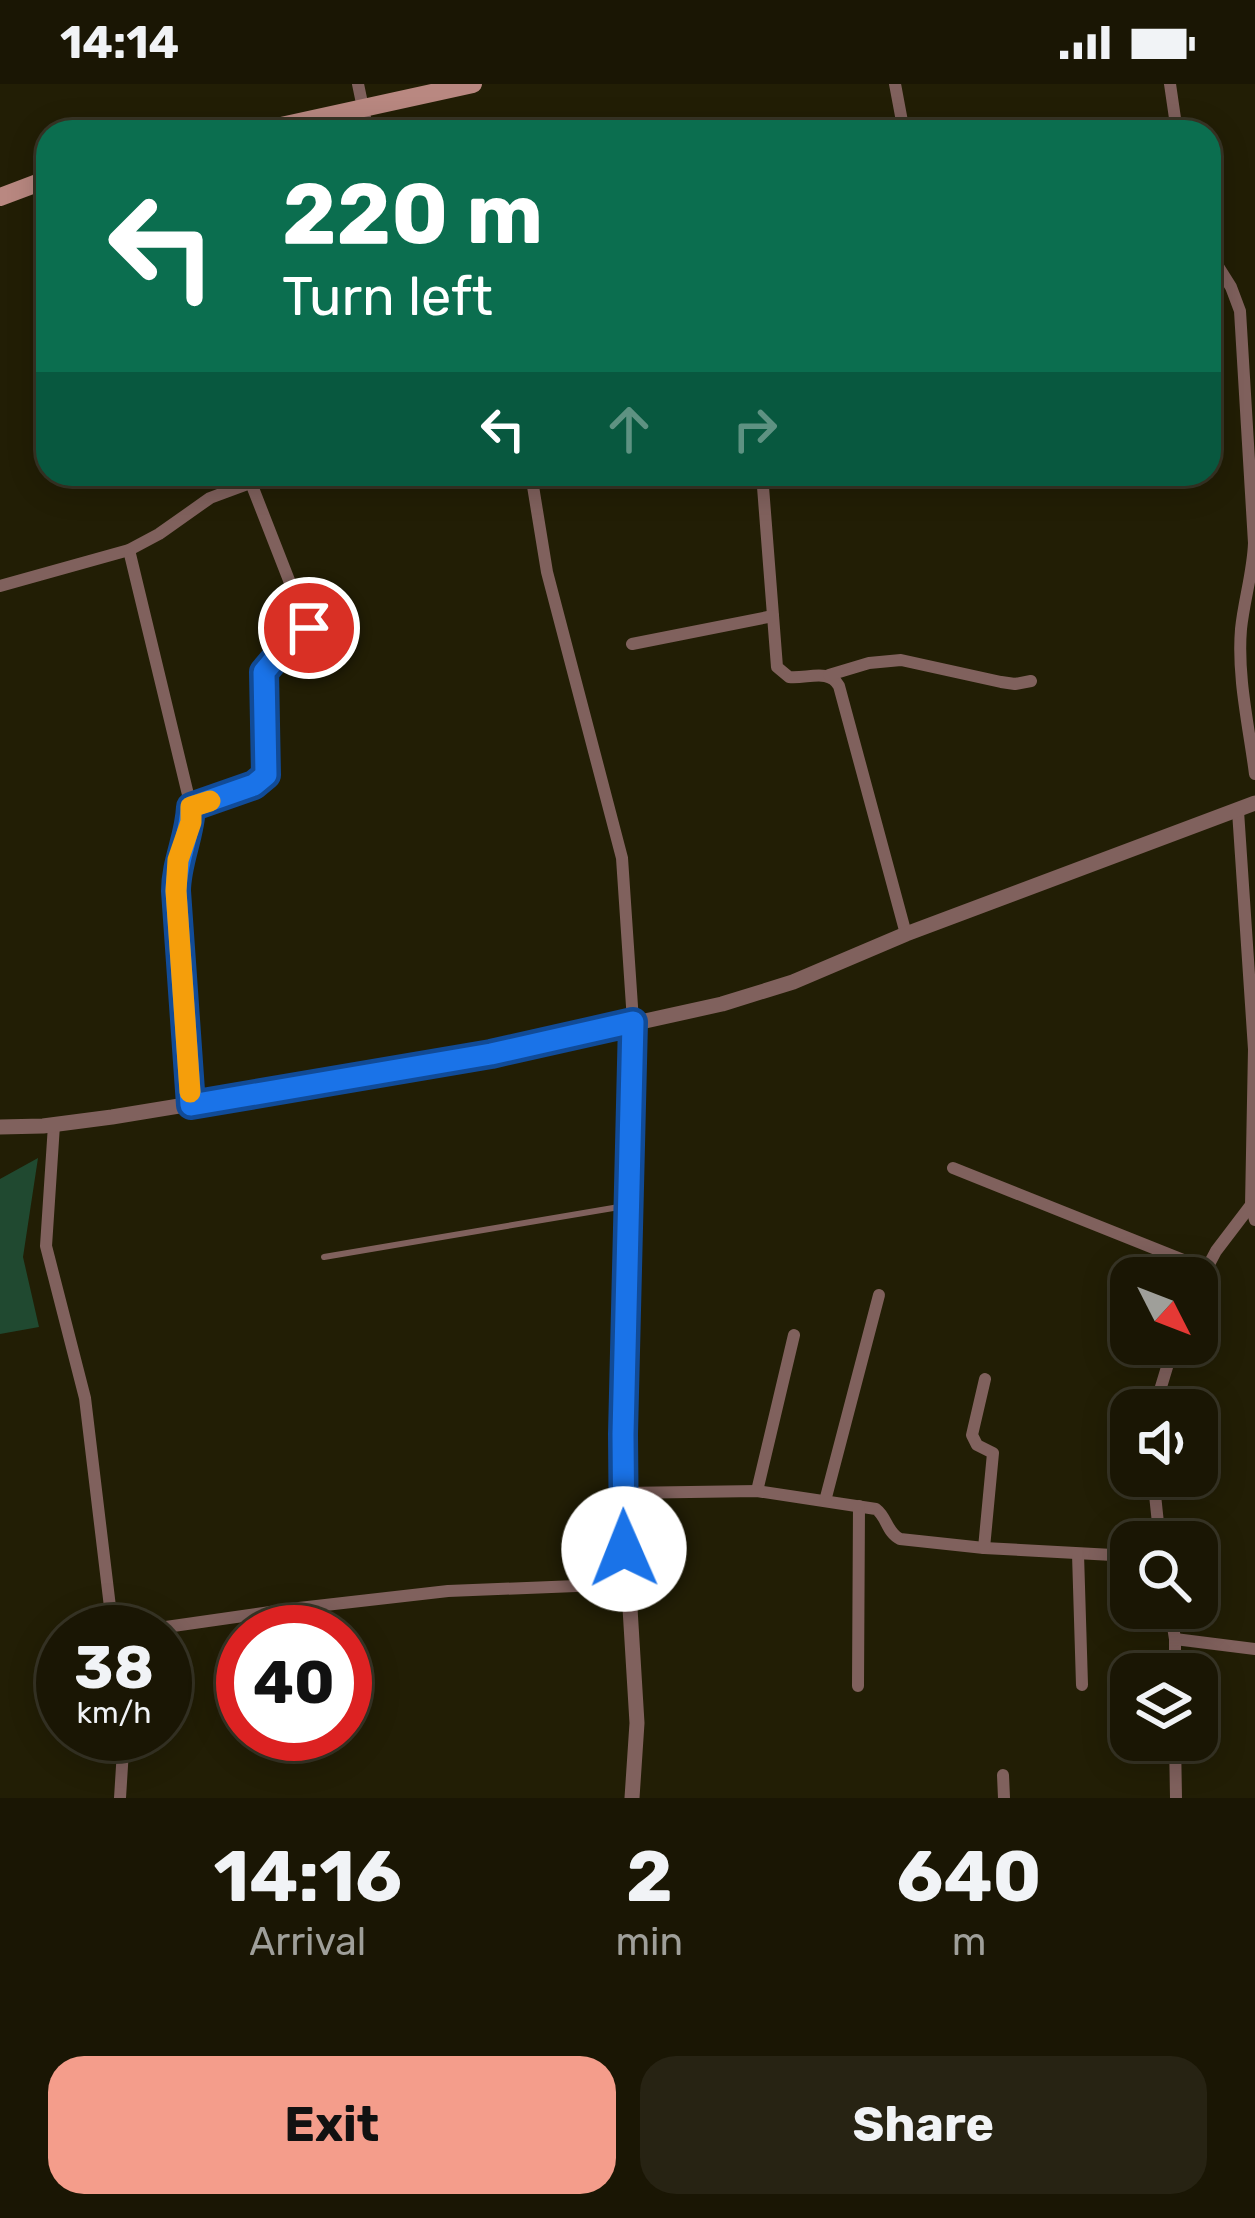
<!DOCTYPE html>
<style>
:root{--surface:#1a1604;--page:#272313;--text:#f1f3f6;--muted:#9f9f9a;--line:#383526;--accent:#f49d8b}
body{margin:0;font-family:Rubik,sans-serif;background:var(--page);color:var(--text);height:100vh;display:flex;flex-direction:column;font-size:45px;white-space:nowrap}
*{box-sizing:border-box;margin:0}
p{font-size:39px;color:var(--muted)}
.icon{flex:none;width:66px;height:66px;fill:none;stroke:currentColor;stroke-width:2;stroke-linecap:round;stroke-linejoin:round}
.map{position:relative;height:1714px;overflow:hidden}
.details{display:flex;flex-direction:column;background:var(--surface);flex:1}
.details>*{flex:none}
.top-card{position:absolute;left:36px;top:36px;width:1185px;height:366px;border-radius:36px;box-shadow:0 6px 30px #0003,0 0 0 3px var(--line);background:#0b6e4f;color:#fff;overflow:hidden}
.needle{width:78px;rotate:132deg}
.buttons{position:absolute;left:1110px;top:1173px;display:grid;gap:24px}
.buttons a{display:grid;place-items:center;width:108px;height:108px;border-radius:24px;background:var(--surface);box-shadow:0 6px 30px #0003,0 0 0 3px var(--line);font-size:60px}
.speed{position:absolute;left:36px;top:1521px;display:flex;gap:24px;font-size:60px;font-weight:700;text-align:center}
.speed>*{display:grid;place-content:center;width:156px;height:156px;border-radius:50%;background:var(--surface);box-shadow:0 6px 30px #0003,0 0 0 3px var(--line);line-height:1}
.speed small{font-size:30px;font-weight:400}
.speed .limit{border:18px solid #d22;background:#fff;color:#111}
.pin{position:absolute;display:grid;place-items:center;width:102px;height:102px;color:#fff;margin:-51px;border:6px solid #fff;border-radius:50%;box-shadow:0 3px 12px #0007}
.me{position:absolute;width:132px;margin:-66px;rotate:359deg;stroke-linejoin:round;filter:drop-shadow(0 0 9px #0008)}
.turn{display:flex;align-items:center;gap:42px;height:252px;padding:0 48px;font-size:54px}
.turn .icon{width:156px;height:156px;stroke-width:2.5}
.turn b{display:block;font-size:84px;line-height:102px}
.lanes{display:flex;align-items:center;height:114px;padding:0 48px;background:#0003;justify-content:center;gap:60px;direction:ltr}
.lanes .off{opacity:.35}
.eta{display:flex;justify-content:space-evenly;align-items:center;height:204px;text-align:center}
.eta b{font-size:72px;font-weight:700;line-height:84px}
.button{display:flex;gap:24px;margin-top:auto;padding:24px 48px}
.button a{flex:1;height:138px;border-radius:36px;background:var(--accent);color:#111;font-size:48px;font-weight:700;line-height:138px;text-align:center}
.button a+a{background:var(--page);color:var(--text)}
.status{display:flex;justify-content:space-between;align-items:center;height:84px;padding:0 60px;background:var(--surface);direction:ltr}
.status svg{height:33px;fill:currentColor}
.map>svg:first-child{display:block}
.green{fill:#204930}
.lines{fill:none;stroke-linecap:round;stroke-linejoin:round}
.service{stroke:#80615d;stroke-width:6}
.minor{stroke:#80615d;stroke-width:12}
.tertiary{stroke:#80615d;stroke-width:15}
.secondary{stroke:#b98881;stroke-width:18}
.route-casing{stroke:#114b97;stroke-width:30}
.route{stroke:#1a73e8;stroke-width:21}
.slow{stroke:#f59e0b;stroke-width:21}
</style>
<div class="status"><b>14:14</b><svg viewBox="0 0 49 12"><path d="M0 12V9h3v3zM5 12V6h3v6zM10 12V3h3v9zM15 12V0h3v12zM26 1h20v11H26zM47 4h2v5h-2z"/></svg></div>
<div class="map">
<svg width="1255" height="1714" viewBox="0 0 1255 1714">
<rect width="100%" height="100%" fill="#221e05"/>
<polygon class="green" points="38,1074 23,1173 39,1243 0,1250 0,1095"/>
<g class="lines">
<polyline class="service" points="324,1173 625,1122"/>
<g class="minor">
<polyline points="358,0 368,48"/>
<polyline points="895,0 904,48"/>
<polyline points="1170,0 1177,48"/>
<path d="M633,48C654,45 683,34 701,48"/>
<path d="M1209,168L1231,203L1240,227L1254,459C1253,488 1244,516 1241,545C1237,593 1249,643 1255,690"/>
<polyline points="531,390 547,488 622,774 633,937"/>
<path d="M762,390L777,583L789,593C807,595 829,584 839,602L906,850"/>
<path d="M129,466L191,723C191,752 176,778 176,807L191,1021"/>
<polyline points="0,502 129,466 159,450 210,414 274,390"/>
<polyline points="632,560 773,532"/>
<polyline points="829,591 869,579 901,576 1001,598 1015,600 1031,597"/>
<polyline points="191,723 254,701 266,691 264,588 275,575 306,560 310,550 251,399"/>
<polyline points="1238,727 1254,965 1251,1121 1255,1136"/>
<polyline points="54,1041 46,1162 85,1314 113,1548"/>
<polyline points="953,1084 1206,1185"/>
<polyline points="1197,1203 1216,1167 1251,1121"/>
<polyline points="1154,1326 1174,1260"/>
<polyline points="1153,1392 1160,1458"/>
<polyline points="757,1407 794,1251"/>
<path d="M623,1409L757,1407L876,1425C887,1433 887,1449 900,1455L984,1464L1131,1472"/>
<polyline points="825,1417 879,1211"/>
<polyline points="984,1464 993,1369 977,1361 972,1351 985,1295"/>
<polyline points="1078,1470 1082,1601"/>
<polyline points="1170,1524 1175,1555 1175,1590"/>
<polyline points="131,1548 299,1524 448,1507 626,1500"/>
<polyline points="1175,1555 1255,1565"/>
<polyline points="858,1602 859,1422"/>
<polyline points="1175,1656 1176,1714"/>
<polyline points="1003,1691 1004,1714"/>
<polyline points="120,1714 124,1650"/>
</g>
<g class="tertiary">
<polyline points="0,1043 43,1042 112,1033 491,971 722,920 793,898 906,850 1255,719"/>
<polyline points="632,1714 637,1639 623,1409 633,937"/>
</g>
<g class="secondary">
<polyline points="254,48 473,0"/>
<polyline points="0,113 48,95"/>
</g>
</g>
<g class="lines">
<defs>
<path id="route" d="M309,544L306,560L275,575L264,588L266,691L254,701L191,723C190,752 176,778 176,807L191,1021L491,970L633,938L623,1350L624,1465"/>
</defs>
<use href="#route" class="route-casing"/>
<use href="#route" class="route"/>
<polyline class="slow" points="190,1008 176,807 178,776 191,738 191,723 210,717"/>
</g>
</svg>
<div class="buttons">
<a><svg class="needle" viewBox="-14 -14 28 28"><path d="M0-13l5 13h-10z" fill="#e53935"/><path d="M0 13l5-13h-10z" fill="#9f9f9a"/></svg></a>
<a><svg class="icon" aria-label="sound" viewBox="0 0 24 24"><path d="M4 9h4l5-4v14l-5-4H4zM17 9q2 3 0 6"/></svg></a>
<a><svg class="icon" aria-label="search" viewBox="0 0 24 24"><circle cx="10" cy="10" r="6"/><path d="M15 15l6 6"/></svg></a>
<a><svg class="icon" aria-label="layers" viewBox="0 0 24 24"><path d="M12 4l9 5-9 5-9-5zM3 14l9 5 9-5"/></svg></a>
</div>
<div class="speed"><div>38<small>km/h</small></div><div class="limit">40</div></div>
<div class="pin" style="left:309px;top:544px;background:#d93025"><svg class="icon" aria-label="arrive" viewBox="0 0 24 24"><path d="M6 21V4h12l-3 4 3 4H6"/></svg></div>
<svg class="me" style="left:624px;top:1465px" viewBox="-20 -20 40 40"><circle r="19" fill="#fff"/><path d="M0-13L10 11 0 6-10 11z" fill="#1a73e8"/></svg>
<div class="top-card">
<div class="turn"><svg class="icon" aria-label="left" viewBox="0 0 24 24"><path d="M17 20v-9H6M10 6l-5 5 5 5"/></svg><div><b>220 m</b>Turn left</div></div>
<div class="lanes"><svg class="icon" aria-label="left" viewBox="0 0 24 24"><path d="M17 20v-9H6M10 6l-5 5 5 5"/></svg><svg class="icon off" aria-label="ahead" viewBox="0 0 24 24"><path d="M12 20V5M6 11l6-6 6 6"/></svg><svg class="icon off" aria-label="right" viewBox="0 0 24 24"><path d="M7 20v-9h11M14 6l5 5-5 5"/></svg></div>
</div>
</div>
<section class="details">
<div class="eta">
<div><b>14:16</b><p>Arrival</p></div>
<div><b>2</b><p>min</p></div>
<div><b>640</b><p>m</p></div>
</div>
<div class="button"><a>Exit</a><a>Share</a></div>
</section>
